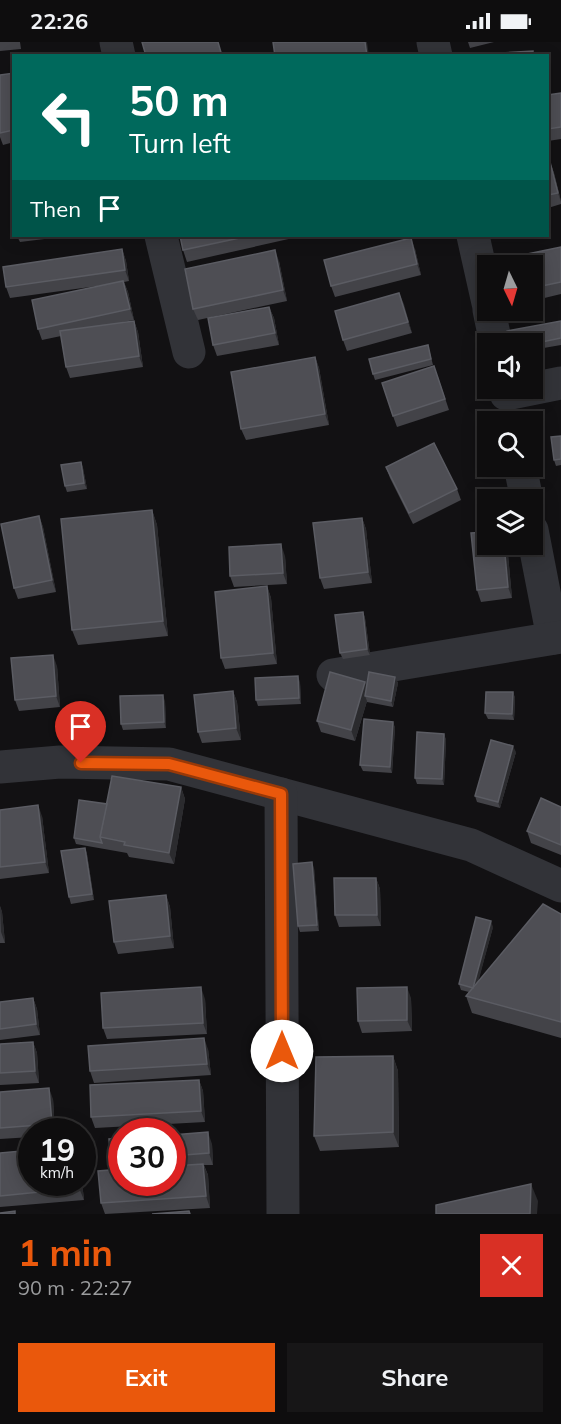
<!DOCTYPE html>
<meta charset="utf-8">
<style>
:root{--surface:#0e0d0e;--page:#171617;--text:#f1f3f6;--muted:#9b9c9e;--line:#2e2d2e;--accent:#ea580c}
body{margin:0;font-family:Mulish,sans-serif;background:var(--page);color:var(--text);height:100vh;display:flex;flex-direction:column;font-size:22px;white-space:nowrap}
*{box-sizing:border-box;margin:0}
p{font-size:20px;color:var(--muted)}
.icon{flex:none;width:33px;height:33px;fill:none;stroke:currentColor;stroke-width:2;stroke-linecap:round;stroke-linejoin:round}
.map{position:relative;height:1172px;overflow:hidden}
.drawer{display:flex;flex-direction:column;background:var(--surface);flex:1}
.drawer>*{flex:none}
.banner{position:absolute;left:12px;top:12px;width:537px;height:183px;border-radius:0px;box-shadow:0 3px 15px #0003,0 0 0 2px var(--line);background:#00695c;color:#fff;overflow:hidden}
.needle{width:39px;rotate:175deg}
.tools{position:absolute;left:477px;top:213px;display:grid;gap:12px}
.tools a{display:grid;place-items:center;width:66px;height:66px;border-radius:0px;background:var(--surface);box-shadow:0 3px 15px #0003,0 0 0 2px var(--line);font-size:30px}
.speed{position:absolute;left:18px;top:1076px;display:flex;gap:12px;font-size:30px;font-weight:700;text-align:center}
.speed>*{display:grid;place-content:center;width:78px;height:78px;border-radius:50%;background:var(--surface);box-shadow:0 3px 15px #0003,0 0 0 2px var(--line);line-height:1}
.speed small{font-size:15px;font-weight:400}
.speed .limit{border:9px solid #d22;background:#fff;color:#111}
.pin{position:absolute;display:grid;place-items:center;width:51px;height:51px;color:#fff;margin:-62px -26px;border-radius:50% 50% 50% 0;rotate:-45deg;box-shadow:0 0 6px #0007}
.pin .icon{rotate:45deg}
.me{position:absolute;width:66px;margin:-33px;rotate:0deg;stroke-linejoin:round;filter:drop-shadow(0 0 4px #0008)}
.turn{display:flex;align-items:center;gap:21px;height:126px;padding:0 18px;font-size:27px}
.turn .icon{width:78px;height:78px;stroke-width:2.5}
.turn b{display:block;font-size:42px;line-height:51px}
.then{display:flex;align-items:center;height:57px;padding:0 18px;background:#0003;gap:12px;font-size:22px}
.round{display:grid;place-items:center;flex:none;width:63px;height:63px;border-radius:0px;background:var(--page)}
.summary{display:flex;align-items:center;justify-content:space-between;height:102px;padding:0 18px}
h1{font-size:36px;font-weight:700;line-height:45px;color:var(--accent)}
.action{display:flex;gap:12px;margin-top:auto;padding:12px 18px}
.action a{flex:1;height:69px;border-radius:0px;background:var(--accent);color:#fff;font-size:24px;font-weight:700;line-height:69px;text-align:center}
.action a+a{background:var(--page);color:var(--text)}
.status{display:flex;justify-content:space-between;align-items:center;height:42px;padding:0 30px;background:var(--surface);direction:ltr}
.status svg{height:16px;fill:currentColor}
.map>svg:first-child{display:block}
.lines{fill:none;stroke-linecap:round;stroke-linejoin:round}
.minor{stroke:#323338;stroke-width:33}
.wall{fill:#434348}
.shaded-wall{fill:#2b2b2e}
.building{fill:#4e4e54;stroke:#5b5c63;stroke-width:1.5}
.route-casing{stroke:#983908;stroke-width:15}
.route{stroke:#ea580c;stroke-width:10}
</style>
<div class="status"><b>22:26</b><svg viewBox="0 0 49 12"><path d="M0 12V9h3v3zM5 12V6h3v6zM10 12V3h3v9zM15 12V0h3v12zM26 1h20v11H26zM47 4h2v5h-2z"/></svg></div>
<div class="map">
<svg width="561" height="1172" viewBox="0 0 561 1172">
<rect width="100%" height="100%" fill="#121113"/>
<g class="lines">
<g class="minor">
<polyline points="116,0 119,14"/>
<polyline points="433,0 436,14"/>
<polyline points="161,194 189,310"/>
<polyline points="473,194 488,261"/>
<polyline points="489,268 496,302"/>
<polyline points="506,352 561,341"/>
<polyline points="520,424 527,458"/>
<polyline points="532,488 553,596"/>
<polyline points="333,633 561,595"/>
<polyline points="0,725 60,720 169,722 471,803 561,844"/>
<polyline points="281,752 283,1172"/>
</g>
</g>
<g class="wall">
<polygon points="0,0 20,0 21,7 0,9"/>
<polygon points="468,0 494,0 470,6"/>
<polygon points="14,31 14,100 3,103 0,95 0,33"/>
<polygon points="561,51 561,97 548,99 548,53"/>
<polygon points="548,120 550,120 554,131 561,159 561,162 548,166"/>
<polygon points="17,194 69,194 20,200"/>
<polygon points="180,194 302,194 187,220 183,208"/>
<polygon points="561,205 561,252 532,259 532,224"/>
<polygon points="122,207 126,219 129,239 124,240 128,250 134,278 123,280 134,279 138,290 143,325 70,336 66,325 61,294 42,298 38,287 112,242 10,256 6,245"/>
<polygon points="415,207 421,233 335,255 331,244"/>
<polygon points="279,219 287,259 198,278 193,267"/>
<polygon points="399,251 412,291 347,309 343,298"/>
<polygon points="269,265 274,276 279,303 217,314 213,303"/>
<polygon points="561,279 561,303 532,308 532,302"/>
<polygon points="428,303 433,323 375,338 373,332"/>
<polygon points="315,315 319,326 329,383 246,398 241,387"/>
<polygon points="438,335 449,368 397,385 393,374"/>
<polygon points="561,394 561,423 556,424 554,418"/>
<polygon points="81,420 83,426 87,447 67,450 65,444"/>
<polygon points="386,425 457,447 461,458 413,482 390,436"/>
<polygon points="152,468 157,483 168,594 78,603 72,588"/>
<polygon points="39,474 43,485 56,550 18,557 14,546"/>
<polygon points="362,476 366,487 372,541 324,547 320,536"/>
<polygon points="488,502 507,502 512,556 481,560 477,548"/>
<polygon points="285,514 287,542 234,545 230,534"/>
<polygon points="267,544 271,556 277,622 225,627 221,616"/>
<polygon points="363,570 365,576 370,613 343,617 340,611"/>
<polygon points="57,624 60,665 19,669 15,658"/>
<polygon points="395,635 398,641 393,665 367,660 367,659 355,699 321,690 317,679 365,640 367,645"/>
<polygon points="300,640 301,662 258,664 256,658"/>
<polygon points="233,649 237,660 241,698 202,701 198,690"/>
<polygon points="513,650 515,656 514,678 488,677 485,671"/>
<polygon points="165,659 166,686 123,688 121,682"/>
<polygon points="393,680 395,686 392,731 363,729 360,723"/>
<polygon points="444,692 446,698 444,743 417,742 415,736"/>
<polygon points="516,710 500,766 477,760 475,754"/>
<polygon points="181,745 185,757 174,822 129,815 127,811 76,802 74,796 107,762"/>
<polygon points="561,765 561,813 531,801 527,789"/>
<polygon points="0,768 42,774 49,831 0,837"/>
<polygon points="85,806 87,812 94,858 71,862 69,855"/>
<polygon points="314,826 319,889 300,890 298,884"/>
<polygon points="376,836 380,847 381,884 339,885 335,873"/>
<polygon points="166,853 170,865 174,906 118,912 114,900"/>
<polygon points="0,864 2,870 5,901 0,901"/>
<polygon points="561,872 561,996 472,971 466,954 469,950 461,948 459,942 493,885 478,939"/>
<polygon points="33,956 37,967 40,993 0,998 0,960"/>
<polygon points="411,956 412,989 362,991 358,979"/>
<polygon points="205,957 207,992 107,997 103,986"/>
<polygon points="33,1000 37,1011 39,1041 0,1043 0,1002"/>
<polygon points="208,1007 211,1033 94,1041 90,1029"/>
<polygon points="393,1014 398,1029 399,1105 320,1109 314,1094"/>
<polygon points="199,1038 203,1049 205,1080 95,1086 91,1075"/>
<polygon points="0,1050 53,1057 55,1089 32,1089 32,1095 0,1097"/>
<polygon points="172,1093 212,1102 213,1123 204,1123 208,1133 210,1166 105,1172 101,1161 114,1128 111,1118 122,1096 122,1140 172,1140"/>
<polygon points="0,1111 32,1140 82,1140 84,1158 0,1165"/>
</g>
<g class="shaded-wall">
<polygon points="365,0 367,0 369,14 367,14"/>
<polygon points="550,120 554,131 561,160 558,151"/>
<polygon points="411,196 415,207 421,233 417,222"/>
<polygon points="122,207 126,219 129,239 125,228"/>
<polygon points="275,208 279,219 287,259 283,248"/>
<polygon points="123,239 128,250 134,278 130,267"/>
<polygon points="399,251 404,262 412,291 408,280"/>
<polygon points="269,265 274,276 279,303 275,291"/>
<polygon points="134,279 138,290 143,325 139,314"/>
<polygon points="315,315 319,326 329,383 325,372"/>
<polygon points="81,420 83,426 87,447 84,441"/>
<polygon points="152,468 157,483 168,594 163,579"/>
<polygon points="39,474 43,485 56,550 52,538"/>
<polygon points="362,476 366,487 372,541 368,530"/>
<polygon points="281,502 285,514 287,542 283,531"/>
<polygon points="504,502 507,502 512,556 508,545"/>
<polygon points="267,544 271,556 277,622 273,611"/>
<polygon points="363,570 365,576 370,613 367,607"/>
<polygon points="53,613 57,624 60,665 56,654"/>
<polygon points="298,634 300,640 301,662 299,656"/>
<polygon points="395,635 398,641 393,665 391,659"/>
<polygon points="365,640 369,651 365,654 367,659 355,699 351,688"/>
<polygon points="233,649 237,660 241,698 236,686"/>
<polygon points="513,650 515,656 514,678 512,672"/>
<polygon points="163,653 165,659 166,686 164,680"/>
<polygon points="393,680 395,686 392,731 390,725"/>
<polygon points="444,692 446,698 444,743 442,737"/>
<polygon points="513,704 516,710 500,766 498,760"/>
<polygon points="181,745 185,757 174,822 169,811"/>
<polygon points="38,763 42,774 49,831 45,820"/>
<polygon points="85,806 87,812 94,858 92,852"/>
<polygon points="312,820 314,826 319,889 317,883"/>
<polygon points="376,836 380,847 381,884 377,873"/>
<polygon points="166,853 170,865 174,906 170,894"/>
<polygon points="0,864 2,870 5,901 1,890"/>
<polygon points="491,879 493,885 475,952 473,946"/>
<polygon points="201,945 205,957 207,992 203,981"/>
<polygon points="407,945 411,956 412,989 407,978"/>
<polygon points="33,956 37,967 40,993 36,982"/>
<polygon points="204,996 208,1007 211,1033 207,1022"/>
<polygon points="33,1000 37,1011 39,1041 35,1029"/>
<polygon points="393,1014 398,1029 399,1105 393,1090"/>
<polygon points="199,1038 203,1049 205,1080 201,1069"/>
<polygon points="49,1046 53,1057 55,1089 54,1089 52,1082"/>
<polygon points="208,1090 212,1102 213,1123 209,1111"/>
<polygon points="203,1122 208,1133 210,1166 206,1154"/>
<polygon points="79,1140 82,1140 84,1158 79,1146"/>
<polygon points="531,1142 538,1159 537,1172 530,1172"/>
</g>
<g class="building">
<polygon points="142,0 218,0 222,14 146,14"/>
<polygon points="273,0 365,0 367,14 275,14"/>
<polygon points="533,9 533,14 486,14 485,12"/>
<polygon points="14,31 14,88 0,91 0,33"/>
<polygon points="561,51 561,85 548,87 548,53"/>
<polygon points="548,120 550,120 558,151 548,153"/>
<polygon points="11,161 14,161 14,175"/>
<polygon points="180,194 249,194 183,208"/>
<polygon points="411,196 417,222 331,244 324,218"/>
<polygon points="561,205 561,240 532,246 532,224 505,224 503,217"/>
<polygon points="122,207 125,228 6,245 3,225"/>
<polygon points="275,208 283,248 193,267 185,227"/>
<polygon points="123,239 130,267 38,287 32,258"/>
<polygon points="399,251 408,280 343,298 335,269"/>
<polygon points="269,265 275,291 213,303 208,276"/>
<polygon points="134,279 139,314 66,325 60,289"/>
<polygon points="561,279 561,296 532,302 508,302 507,289"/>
<polygon points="428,303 431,317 373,332 369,317"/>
<polygon points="315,315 325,372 241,387 231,330"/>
<polygon points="434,324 445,357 393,374 382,341"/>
<polygon points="561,394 561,417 554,418 551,395"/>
<polygon points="434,401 457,447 409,471 386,425"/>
<polygon points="81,420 84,441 65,444 61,423"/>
<polygon points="152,468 163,579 72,588 61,477"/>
<polygon points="39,474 52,538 14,546 1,482"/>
<polygon points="362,476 368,530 320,536 313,481"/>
<polygon points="488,490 488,502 504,502 508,545 477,548 471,491"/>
<polygon points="281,502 283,531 230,534 229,505"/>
<polygon points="267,544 273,611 221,616 215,550"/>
<polygon points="363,570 367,607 340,611 335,573"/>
<polygon points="53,613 56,654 15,658 11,616"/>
<polygon points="330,630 365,640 351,688 317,679"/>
<polygon points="369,630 395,635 391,659 365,654"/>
<polygon points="298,634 299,656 256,658 255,636"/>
<polygon points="233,649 236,686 198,690 194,653"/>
<polygon points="486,650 513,650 512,672 485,671"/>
<polygon points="163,653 164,680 121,682 120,654"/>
<polygon points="364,677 393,680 390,725 360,723"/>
<polygon points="417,690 444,692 442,737 415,736"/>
<polygon points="491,698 513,704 498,760 475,754"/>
<polygon points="112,734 181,745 169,811 124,803 125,800 100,795"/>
<polygon points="541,756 561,765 561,803 527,789"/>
<polygon points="79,758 107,762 100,795 102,801 74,796"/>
<polygon points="38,763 45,820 0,825 0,768"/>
<polygon points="85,806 92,852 69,855 61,809"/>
<polygon points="312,820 317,883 298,884 293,822"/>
<polygon points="334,836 376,836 377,873 335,873"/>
<polygon points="166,853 170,894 114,900 109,859"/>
<polygon points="543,862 561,872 561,980 466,954"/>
<polygon points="476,875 491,879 473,946 459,942"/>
<polygon points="201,945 203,981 103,986 101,951"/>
<polygon points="407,945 407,978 358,979 357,946"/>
<polygon points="33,956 36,982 0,987 0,960"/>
<polygon points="204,996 207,1022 90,1029 88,1004"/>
<polygon points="33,1000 35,1029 0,1031 0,1002"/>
<polygon points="393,1014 393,1090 314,1094 316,1015"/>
<polygon points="199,1038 201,1069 91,1075 90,1043"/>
<polygon points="49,1046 52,1082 0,1086 0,1050"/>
<polygon points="208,1090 209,1111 172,1114 172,1093"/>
<polygon points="122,1096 122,1118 111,1118 109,1097"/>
<polygon points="32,1108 32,1140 79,1140 79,1146 0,1154 0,1111"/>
<polygon points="203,1122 206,1154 101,1161 98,1129 122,1127 122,1140 172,1140 172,1124"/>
<polygon points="531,1142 530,1172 436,1172 436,1163"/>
<polygon points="15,1169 15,1172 0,1172 0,1171"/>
<polygon points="189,1169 190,1172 152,1172"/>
</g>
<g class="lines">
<defs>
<polyline id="route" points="81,721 169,722 281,752 282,1009"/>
</defs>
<use href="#route" class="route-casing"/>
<use href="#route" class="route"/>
</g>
</svg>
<div class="tools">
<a><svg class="needle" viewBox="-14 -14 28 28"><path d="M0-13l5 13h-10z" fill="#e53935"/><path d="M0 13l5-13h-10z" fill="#9b9c9e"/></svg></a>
<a><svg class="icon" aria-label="sound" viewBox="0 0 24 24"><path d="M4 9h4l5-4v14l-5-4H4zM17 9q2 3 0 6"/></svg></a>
<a><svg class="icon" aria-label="search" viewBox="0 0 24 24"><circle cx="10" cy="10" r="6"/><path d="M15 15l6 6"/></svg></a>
<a><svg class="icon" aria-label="layers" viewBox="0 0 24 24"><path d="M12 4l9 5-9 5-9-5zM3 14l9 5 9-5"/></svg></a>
</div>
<div class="speed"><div>19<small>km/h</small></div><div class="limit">30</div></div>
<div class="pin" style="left:81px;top:721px;background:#d93025"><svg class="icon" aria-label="arrive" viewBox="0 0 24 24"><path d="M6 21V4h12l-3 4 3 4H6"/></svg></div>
<svg class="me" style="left:282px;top:1009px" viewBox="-20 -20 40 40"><circle r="19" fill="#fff"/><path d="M0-13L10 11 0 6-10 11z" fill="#ea580c"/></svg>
<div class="banner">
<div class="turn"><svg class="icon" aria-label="left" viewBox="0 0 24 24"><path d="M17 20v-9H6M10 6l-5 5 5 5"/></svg><div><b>50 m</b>Turn left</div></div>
<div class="then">Then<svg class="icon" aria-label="arrive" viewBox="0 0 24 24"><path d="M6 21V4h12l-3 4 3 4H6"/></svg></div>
</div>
</div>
<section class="drawer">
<div class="summary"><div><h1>1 min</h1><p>90 m · 22:27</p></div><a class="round" style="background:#d93025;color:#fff"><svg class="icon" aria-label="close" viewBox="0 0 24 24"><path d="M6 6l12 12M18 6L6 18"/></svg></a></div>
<div class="action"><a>Exit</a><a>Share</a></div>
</section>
